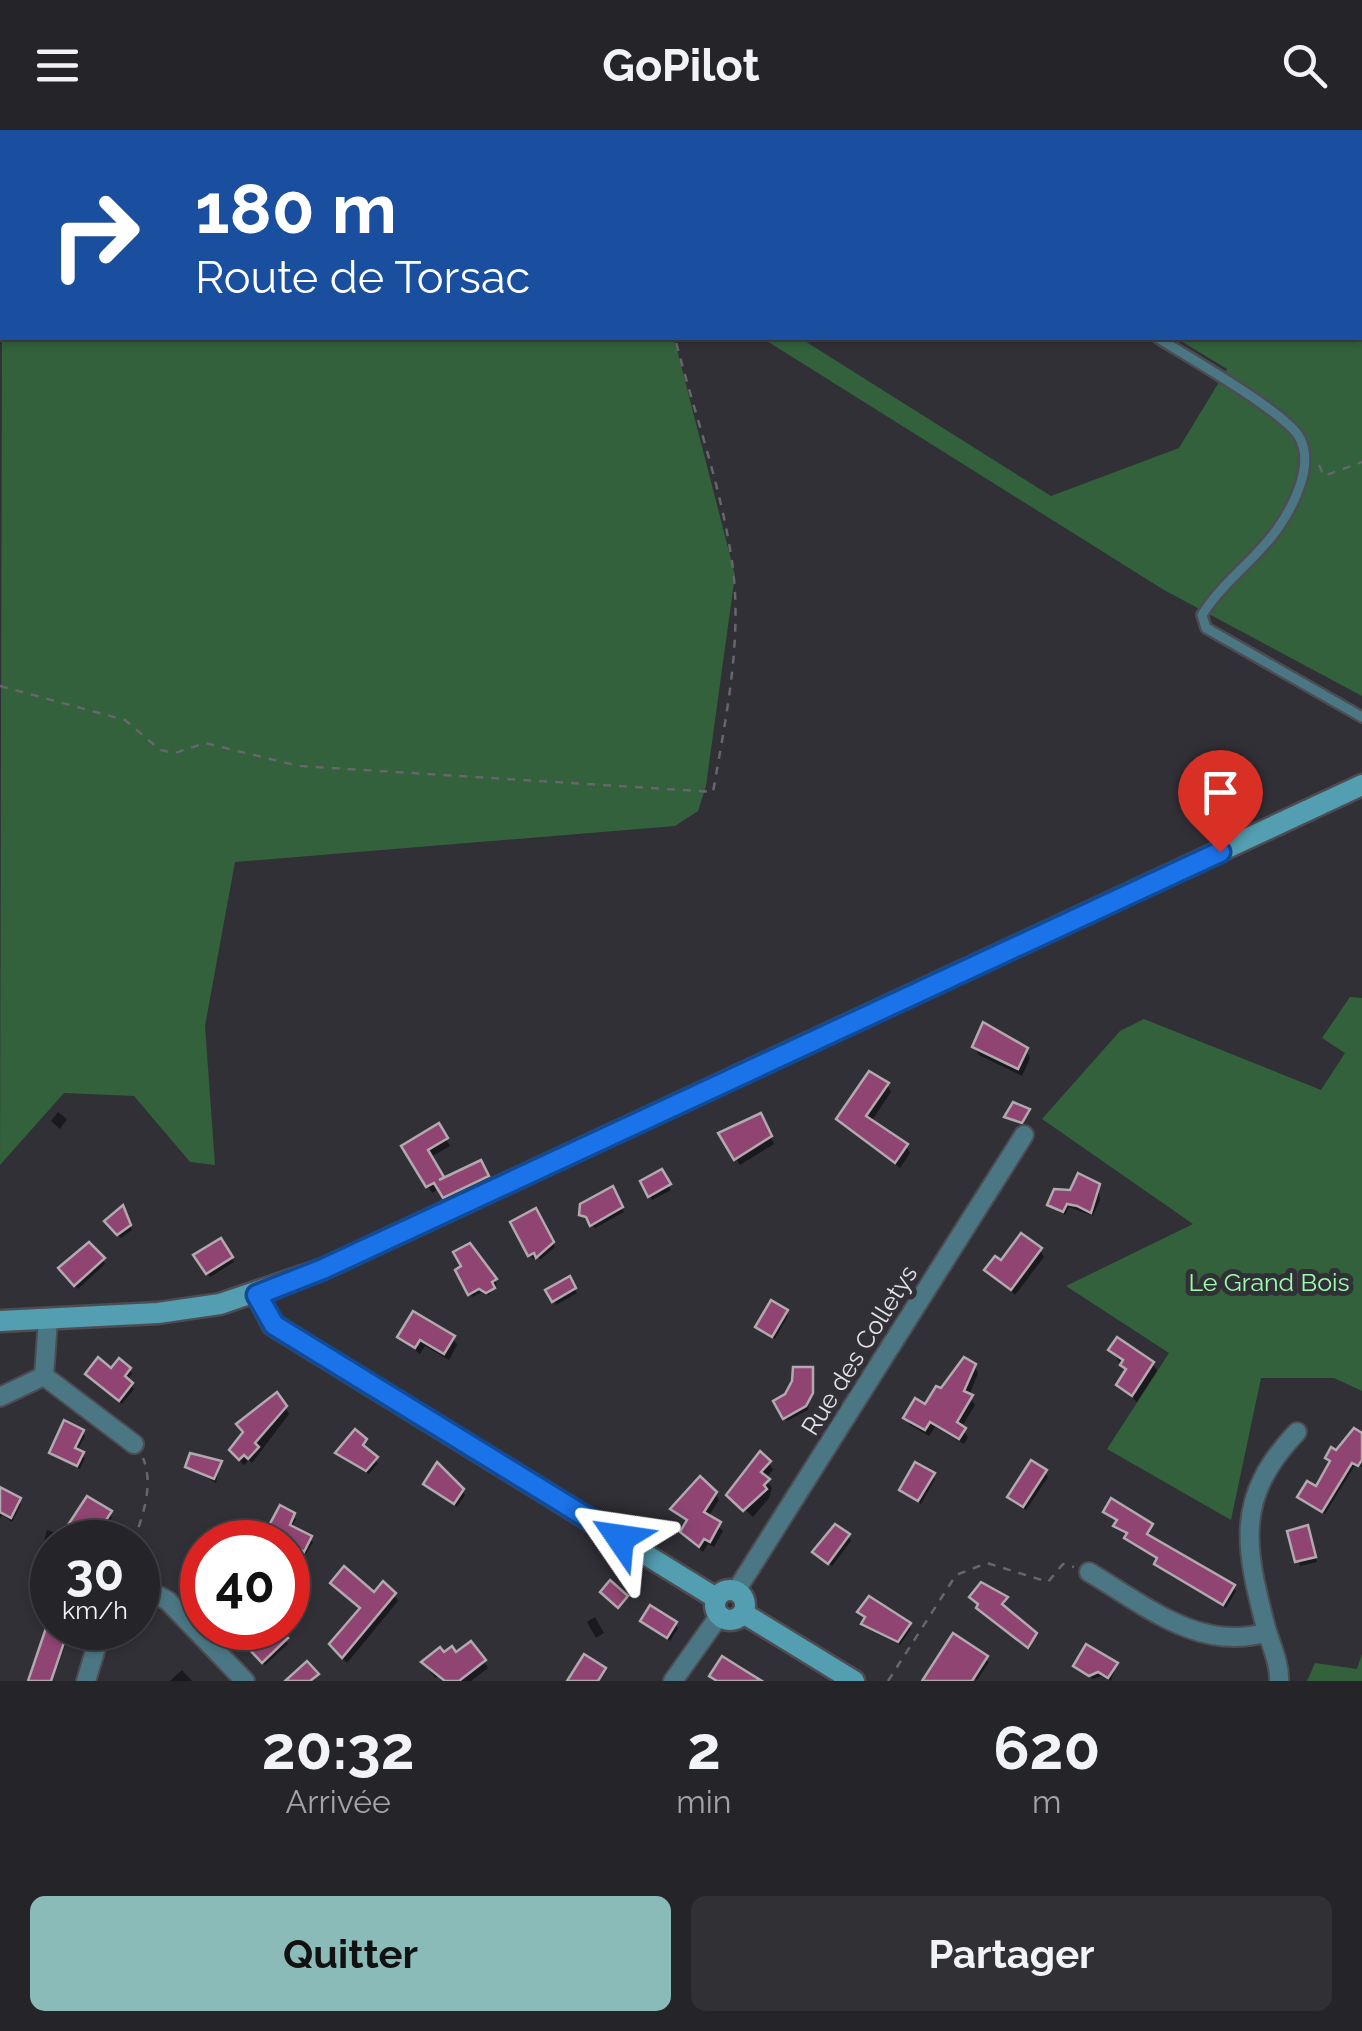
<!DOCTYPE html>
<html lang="fr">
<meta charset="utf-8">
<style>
:root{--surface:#252429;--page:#313035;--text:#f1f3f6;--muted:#a3a4a8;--line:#424146;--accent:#8bbbb9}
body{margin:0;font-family:Raleway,sans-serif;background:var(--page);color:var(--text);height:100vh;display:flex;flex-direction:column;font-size:38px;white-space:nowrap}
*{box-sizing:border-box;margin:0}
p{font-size:32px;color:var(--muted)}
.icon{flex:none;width:55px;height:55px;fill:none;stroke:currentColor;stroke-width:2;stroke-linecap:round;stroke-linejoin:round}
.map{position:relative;height:1551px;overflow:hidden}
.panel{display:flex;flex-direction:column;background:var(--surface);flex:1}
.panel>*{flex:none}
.hud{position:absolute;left:0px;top:0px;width:1362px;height:210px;box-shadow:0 2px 8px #0004,0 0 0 2px var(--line);background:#1a4fa0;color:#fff;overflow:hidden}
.speed{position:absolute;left:30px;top:1390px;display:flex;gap:20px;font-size:50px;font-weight:700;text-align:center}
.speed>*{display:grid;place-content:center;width:130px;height:130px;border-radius:50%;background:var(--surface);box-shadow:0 2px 8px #0004,0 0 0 2px var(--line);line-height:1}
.speed small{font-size:25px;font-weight:400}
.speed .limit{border:15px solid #d22;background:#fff;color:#111}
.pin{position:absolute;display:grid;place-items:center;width:85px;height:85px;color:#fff;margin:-102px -42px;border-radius:50% 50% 50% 0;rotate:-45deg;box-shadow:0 0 10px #0007}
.pin .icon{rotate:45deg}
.me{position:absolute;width:110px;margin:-55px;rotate:302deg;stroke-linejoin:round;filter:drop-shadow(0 0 8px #0008)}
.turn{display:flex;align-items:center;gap:35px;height:210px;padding:0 30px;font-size:45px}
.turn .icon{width:130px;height:130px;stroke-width:2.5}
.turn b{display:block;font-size:70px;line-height:85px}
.eta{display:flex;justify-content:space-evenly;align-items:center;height:170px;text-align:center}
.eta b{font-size:60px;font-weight:700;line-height:70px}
.primary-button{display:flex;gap:20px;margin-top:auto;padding:20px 30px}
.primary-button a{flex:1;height:115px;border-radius:15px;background:var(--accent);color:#111;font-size:40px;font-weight:700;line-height:115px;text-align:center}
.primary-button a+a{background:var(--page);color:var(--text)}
header{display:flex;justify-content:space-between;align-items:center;height:130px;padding:0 30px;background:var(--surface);font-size:45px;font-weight:700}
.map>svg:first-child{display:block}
.green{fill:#32613b}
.shadow{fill:#0007}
.building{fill:#8f4472;stroke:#b2a9ae;stroke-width:2.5}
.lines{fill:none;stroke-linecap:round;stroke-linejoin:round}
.lane-casing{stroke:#4d4c53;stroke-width:14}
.street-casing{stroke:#4d4c53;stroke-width:22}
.secondary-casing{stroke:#4d4c53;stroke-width:25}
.path{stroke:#67666c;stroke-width:2.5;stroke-dasharray:8 8;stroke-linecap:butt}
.lane{stroke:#4a7783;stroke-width:9}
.street{stroke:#4a7783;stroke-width:18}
.secondary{stroke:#539eb1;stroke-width:20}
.route-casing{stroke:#114b97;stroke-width:25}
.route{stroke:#1a73e8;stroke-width:18}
.labels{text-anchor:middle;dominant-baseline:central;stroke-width:10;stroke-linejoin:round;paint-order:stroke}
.park-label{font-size:25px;fill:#9bfeac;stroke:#313037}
.street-label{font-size:25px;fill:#e2e2e6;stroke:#313037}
</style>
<header><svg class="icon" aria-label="menu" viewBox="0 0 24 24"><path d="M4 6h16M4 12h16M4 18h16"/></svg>GoPilot<svg class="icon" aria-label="search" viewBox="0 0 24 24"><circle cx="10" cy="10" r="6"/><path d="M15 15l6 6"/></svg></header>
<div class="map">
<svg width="1362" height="1551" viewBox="0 0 1362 1551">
<rect width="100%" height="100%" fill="#313037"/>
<g class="green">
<polygon points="93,0 686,0 92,2"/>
<polygon points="835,0 1362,0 1362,566 1164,460 762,208 800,208 1051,366 1179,318 1227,239 1176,208 1360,208 1360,2"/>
<polygon points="2,200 2,208 674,208 735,445 706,656 698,681 675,696 235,732 205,896 215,1035 190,1032 134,966 64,963 0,1035"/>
<polygon points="1350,867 1362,868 1362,1261 1334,1248 1261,1248 1231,1390 1107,1319 1169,1223 1066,1156 1193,1094 1042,989 1120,901 1144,889 1321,960 1345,923 1322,908"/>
<polygon points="1362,1524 1362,1551 1307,1551 1315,1533 1357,1539"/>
</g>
<g class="shadow">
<polygon points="974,917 1026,920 1030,928 1022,946 979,925"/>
<polygon points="887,955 891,962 871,992 906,1016 910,1023 900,1038 839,990"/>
<polygon points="58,982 67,989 60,999 51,991"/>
<polygon points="760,987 774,1014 740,1035 721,1004"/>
<polygon points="438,997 450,1016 429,1028 443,1051 480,1033 491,1054 449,1074 440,1058 432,1063 405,1017"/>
<polygon points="661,1042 671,1060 652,1070 643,1052"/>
<polygon points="1098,1056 1100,1070 1093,1086 1069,1077 1065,1085 1050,1075"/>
<polygon points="612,1059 624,1082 595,1098 582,1085"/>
<polygon points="122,1079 132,1100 121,1108 110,1096"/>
<polygon points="535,1081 555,1117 540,1130 538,1126 533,1129 513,1093"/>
<polygon points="220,1111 234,1132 210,1147 197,1126"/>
<polygon points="470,1116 497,1154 489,1165 482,1162 472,1167 458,1141 465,1137"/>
<polygon points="1040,1120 1044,1127 1015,1165 987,1140"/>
<polygon points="103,1130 105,1134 78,1159 64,1143"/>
<polygon points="569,1150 577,1163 556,1175 549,1161"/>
<polygon points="786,1182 788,1186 775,1209 761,1201 758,1197"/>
<polygon points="400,1207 453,1208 457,1215 449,1230 425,1216 420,1224"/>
<polygon points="1111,1220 1153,1234 1157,1241 1137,1272 1119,1255 1127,1243"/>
<polygon points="974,1235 978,1243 969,1266 975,1275 961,1298 968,1307 964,1314 935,1297 929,1306 910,1295 906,1288"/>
<polygon points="129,1239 132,1244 126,1251 134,1259 122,1274 88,1245"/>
<polygon points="812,1239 808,1280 787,1291 776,1272"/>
<polygon points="285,1277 289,1284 252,1333 249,1330 244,1335 236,1327"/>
<polygon points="82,1302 85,1306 77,1321 85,1328 80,1339 52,1322"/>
<polygon points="1362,1306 1362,1337 1355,1335 1325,1384 1303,1371 1300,1367 1317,1359 1331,1334 1328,1328"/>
<polygon points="365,1311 365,1319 378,1333 369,1344 338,1323"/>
<polygon points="220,1333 216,1353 188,1337"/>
<polygon points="769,1333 773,1340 765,1349 772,1358 769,1368 753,1387 729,1365"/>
<polygon points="1045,1342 1048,1347 1026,1380 1012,1372 1009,1367"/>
<polygon points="933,1345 935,1349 921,1374 905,1364 902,1360"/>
<polygon points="426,1354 462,1360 465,1365 457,1377"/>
<polygon points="0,1360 21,1374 12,1392 2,1385 0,1389"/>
<polygon points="715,1363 719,1370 708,1387 723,1401 714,1417 708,1414 703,1422 687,1409 683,1402 688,1393 674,1380"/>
<polygon points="88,1370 112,1387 99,1412 44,1412 47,1400 64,1406"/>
<polygon points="281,1378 296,1389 291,1398 313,1412 306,1424 288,1412 263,1412"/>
<polygon points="1105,1382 1151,1396 1149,1408 1233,1456 1236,1461 1226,1478 1160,1438 1159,1430 1129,1413 1118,1392"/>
<polygon points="1309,1403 1317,1432 1300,1436 1298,1431"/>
<polygon points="848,1406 851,1411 832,1436 815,1422"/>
<polygon points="333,1453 374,1465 394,1464 398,1471 347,1533 336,1521 362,1480"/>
<polygon points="982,1455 1006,1469 1003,1478 1035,1504 1030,1520 995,1494 975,1471 972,1467"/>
<polygon points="860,1482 909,1495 911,1499 900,1515 866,1497 867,1489"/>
<polygon points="52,1487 52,1498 72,1498 52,1551 32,1551"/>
<polygon points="595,1487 604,1503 596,1508 587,1492"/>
<polygon points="643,1491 675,1494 678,1498 670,1511"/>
<polygon points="243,1498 276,1498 288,1514 265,1535 255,1524 259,1514"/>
<polygon points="953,1507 989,1532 977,1550 971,1546 968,1551 921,1551"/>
<polygon points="456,1526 484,1531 488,1538 471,1551 446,1551 441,1544 435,1548 424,1533"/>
<polygon points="1116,1535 1111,1551 1101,1546 1093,1549 1076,1536"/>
<polygon points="182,1540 192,1551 170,1551"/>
</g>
<g class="building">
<polygon points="983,892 1028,918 1018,939 972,917"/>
<polygon points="869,941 889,953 866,986 908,1014 895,1033 836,989"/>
<polygon points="1013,972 1030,979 1022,993 1004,987"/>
<polygon points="761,983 772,1006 734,1030 718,1003"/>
<polygon points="439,993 448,1008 428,1020 444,1047 439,1050 481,1030 489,1046 443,1068 434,1053 426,1057 401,1016"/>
<polygon points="662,1039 671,1054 648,1067 640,1051"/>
<polygon points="1078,1043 1100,1054 1091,1083 1077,1076 1067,1074 1063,1082 1047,1075 1054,1059 1070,1060"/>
<polygon points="613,1056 623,1077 590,1096 586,1087 579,1085 580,1074"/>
<polygon points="123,1075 131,1095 117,1105 104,1091"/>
<polygon points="536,1078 554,1112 536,1128 534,1123 528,1126 510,1092"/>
<polygon points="1021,1103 1042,1118 1011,1160 984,1140 995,1126 1001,1130"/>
<polygon points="221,1108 233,1127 206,1144 193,1125"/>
<polygon points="89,1112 105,1128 74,1156 58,1138"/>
<polygon points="470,1113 497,1149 492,1152 495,1158 486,1163 479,1159 468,1165 455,1140 461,1136 453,1122"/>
<polygon points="570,1146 576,1158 552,1172 545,1160"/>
<polygon points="771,1170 788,1180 772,1207 755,1197"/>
<polygon points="413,1181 455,1206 444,1224 420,1210 415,1218 397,1207"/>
<polygon points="1117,1207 1154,1232 1132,1266 1116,1255 1126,1239 1120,1235 1123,1230 1108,1220"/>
<polygon points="98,1227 111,1238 119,1228 131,1238 125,1246 133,1253 119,1271 85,1244"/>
<polygon points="964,1227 976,1234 964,1261 973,1265 957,1292 966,1298 959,1309 930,1292 925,1300 903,1288 915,1268 925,1274 936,1256 941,1258"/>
<polygon points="793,1237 813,1237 813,1263 806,1276 783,1289 773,1271 785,1264 792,1251"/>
<polygon points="277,1262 287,1276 255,1313 259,1317 248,1329 244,1325 239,1330 229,1320 243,1302 236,1294"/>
<polygon points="64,1290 84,1300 75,1318 84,1322 77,1336 49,1323"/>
<polygon points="1354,1298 1362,1303 1362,1330 1358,1336 1352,1333 1322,1382 1297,1367 1307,1351 1316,1356 1330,1331 1325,1328 1331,1317 1336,1320"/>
<polygon points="355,1299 367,1309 363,1315 378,1327 366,1341 335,1323"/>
<polygon points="760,1321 771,1331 761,1342 770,1349 764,1355 767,1359 743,1381 726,1365"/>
<polygon points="190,1323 222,1331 214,1349 185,1337"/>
<polygon points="1031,1330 1047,1340 1023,1377 1007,1367"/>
<polygon points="437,1332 464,1359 454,1374 423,1354"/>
<polygon points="915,1332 935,1343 918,1371 899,1360"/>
<polygon points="700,1346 717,1362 704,1382 721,1392 710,1412 704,1409 699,1417 680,1402 687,1390 670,1379"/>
<polygon points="0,1357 21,1368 11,1388 0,1382"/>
<polygon points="87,1366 112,1381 92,1412 83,1412 64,1401"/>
<polygon points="1111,1368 1153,1394 1147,1404 1235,1455 1223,1475 1154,1434 1157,1428 1124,1408 1127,1403 1113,1396 1117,1390 1103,1382"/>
<polygon points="280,1375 295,1383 290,1395 312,1406 304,1422 288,1412 260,1412"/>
<polygon points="835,1394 850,1404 828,1434 812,1422"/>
<polygon points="1308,1395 1316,1427 1295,1432 1287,1401"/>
<polygon points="344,1436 374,1462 383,1451 396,1463 342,1528 329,1514 360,1478 330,1453"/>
<polygon points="610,1450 628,1466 618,1478 600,1462"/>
<polygon points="981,1452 1008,1467 1002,1474 1037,1503 1028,1518 976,1478 978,1474 969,1467"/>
<polygon points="869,1466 911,1493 898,1512 861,1494 865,1487 857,1482"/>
<polygon points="650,1475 677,1492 667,1508 640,1491"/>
<polygon points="46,1498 69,1498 51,1551 28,1551"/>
<polygon points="254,1498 278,1498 288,1508 262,1533 249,1519 261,1505"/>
<polygon points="953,1503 988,1526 972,1551 922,1551"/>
<polygon points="471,1511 486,1530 459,1551 445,1551 421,1532 440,1517 444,1522 452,1516 456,1522"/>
<polygon points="1086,1514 1118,1533 1108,1548 1098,1542 1089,1546 1073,1536"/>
<polygon points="584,1524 606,1538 598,1551 567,1551"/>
<polygon points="722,1526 741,1538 762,1551 717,1551 709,1546"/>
<polygon points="307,1531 319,1544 310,1551 285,1551"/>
</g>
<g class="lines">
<defs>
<g id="lane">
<polyline points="826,0 830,2"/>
<path d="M1158,208C1187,226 1281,280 1298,305C1316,332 1294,375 1278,398C1256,430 1223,451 1202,485L1206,498L1362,587"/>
</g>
<g id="street">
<polyline points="48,1189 44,1246 134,1314"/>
<polyline points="0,1267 44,1246"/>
<path d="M1089,1442C1144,1475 1201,1523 1267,1502"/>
<polyline points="736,1461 1024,1005"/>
<polyline points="138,1464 155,1464 168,1471 245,1551"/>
<polyline points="86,1551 102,1498"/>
<polyline points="673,1551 719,1486"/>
<path d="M1279,1551C1280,1534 1271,1515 1266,1498C1245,1417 1234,1368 1297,1302"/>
</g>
<g id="secondary">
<polyline points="257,1165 273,1195 716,1468"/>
<polyline points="0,1191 158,1183 220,1174 323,1139 1362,655"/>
<circle cx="730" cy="1475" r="15"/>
<polyline points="743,1483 854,1551"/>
</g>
</defs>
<use href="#lane" class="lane-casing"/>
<use href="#street" class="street-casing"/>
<use href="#secondary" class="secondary-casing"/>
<g class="path">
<polyline points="335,0 335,2"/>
<polyline points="1153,0 1158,2"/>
<polyline points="92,2 93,0"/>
<polyline points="702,2 703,0"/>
<polyline points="1302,2 1302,0"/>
<polyline points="0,208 2,204"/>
<polyline points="1319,335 1324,346 1362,332"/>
<path d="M0,556L125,590L160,620L175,623L205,613L299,636L713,662C726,587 743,508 732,432C721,355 694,283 675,208"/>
<path d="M133,1412C143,1387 154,1354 143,1328"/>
<polyline points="888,1551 956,1445 987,1433 1048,1452 1063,1434 1074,1437"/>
</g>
<use href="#lane" class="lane"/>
<use href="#street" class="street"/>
<use href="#secondary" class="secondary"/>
</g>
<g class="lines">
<defs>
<polyline id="route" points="620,1408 274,1195 257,1165 323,1139 1220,722"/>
</defs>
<use href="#route" class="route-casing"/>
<use href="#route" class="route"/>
</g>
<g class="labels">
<g class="park-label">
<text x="1269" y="1152">Le Grand Bois</text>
</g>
<g class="street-label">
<text transform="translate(859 1220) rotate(-58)">Rue des Colletys</text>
</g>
</g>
</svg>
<div class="speed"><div>30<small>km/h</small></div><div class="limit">40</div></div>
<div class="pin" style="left:1220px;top:722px;background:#d93025"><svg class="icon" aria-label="arrive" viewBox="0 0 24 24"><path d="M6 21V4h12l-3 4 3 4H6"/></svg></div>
<svg class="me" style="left:620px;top:1408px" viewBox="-20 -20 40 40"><path d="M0-17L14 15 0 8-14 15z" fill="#1a73e8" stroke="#fff" stroke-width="4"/></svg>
<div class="hud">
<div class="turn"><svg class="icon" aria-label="right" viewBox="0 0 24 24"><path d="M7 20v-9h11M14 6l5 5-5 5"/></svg><div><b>180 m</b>Route de Torsac</div></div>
</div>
</div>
<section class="panel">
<div class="eta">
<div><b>20:32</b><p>Arrivée</p></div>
<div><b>2</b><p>min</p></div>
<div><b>620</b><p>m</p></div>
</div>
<div class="primary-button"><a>Quitter</a><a>Partager</a></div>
</section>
